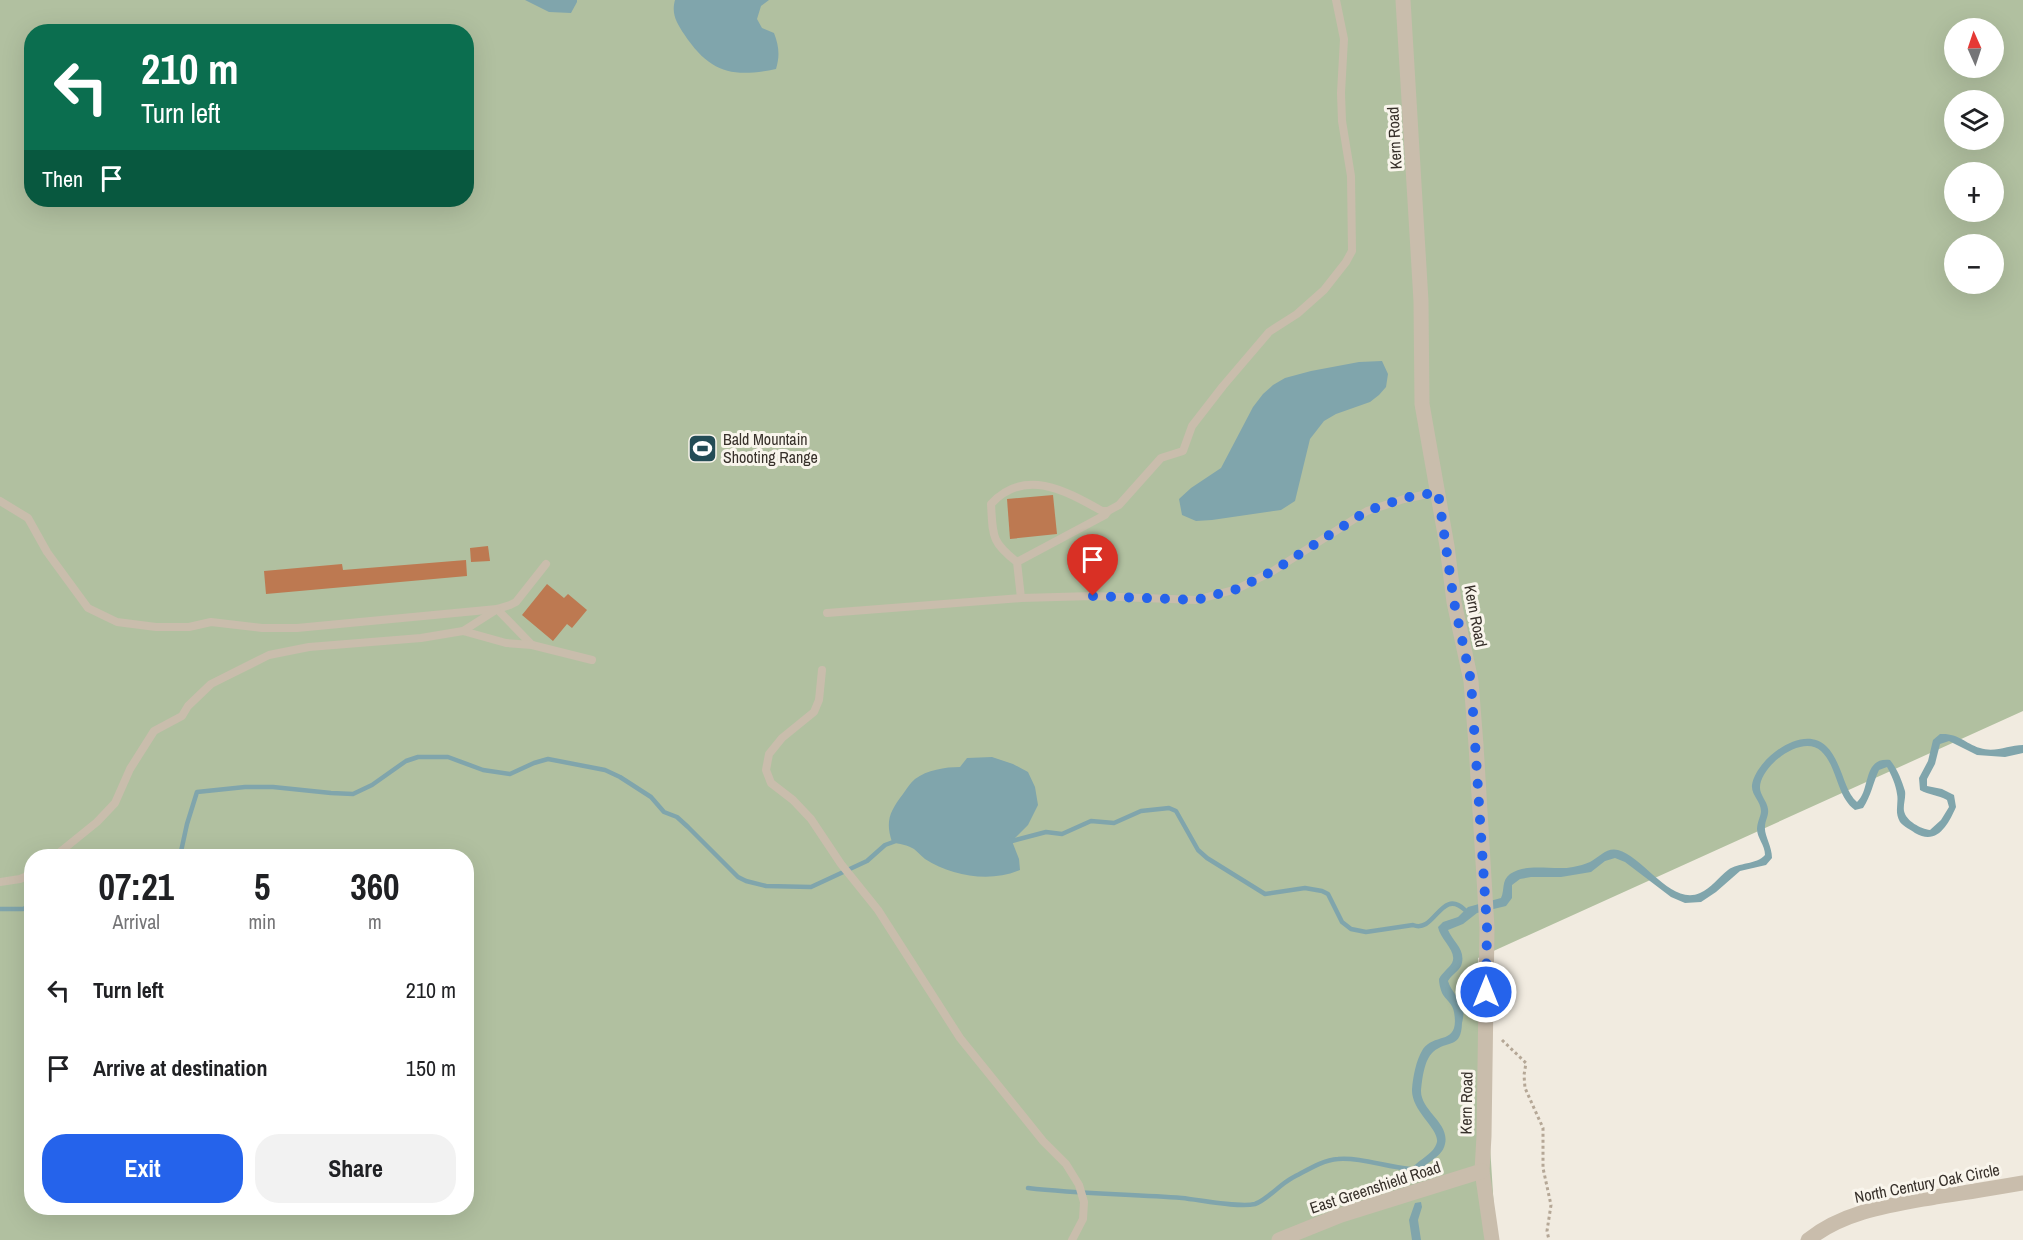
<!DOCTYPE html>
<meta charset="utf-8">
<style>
:root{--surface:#fff;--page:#f2f2f2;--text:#202124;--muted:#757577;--accent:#2563eb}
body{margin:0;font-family:"Archivo Narrow",sans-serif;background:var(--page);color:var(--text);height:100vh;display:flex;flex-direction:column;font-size:22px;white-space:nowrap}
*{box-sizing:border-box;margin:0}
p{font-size:20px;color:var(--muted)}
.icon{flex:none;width:33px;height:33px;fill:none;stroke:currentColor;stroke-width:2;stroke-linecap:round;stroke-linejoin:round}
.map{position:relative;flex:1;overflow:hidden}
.drawer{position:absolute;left:24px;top:849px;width:450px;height:366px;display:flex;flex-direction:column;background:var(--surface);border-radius:24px;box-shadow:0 6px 24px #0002}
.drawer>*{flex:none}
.top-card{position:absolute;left:24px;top:24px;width:450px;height:183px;border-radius:24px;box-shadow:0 6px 24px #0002;background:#0b6e4f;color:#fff;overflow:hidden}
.needle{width:39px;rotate:357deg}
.buttons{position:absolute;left:1944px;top:18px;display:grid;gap:12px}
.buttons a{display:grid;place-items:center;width:60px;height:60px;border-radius:50%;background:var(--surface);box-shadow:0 6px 24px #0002;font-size:30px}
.pin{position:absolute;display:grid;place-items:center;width:51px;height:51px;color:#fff;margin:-62px -26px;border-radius:50% 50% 50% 0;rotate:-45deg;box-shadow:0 0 6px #0007}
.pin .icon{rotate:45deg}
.me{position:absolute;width:66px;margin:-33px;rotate:0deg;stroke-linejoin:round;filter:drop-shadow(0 0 4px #0008)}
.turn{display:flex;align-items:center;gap:21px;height:126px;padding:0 18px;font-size:27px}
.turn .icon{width:78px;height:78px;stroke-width:2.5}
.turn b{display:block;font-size:42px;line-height:51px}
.then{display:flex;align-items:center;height:57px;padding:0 18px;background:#0003;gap:12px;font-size:22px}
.eta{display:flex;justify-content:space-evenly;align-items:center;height:102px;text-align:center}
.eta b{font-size:36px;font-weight:700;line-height:42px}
.button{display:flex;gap:12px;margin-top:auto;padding:12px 18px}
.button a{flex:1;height:69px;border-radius:24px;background:var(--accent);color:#fff;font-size:24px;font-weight:700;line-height:69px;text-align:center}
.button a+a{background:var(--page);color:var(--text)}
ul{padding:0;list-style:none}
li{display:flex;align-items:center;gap:18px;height:78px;padding:0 18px}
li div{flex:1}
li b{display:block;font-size:22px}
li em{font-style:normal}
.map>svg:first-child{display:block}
.green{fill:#b1c0a0;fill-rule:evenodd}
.water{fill:#80a5ac}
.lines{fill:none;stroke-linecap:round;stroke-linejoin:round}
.stream{stroke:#80a5ac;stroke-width:4.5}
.building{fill:#bd7951}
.path{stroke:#b5a796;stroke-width:3;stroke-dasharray:3 3;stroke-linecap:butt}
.lane{stroke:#c9bdac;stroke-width:8}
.street{stroke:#c9bdac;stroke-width:15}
.route{stroke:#2563eb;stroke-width:10;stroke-dasharray:0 18}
.labels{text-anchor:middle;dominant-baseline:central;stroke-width:6;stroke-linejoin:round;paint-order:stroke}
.street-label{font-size:16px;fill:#37302a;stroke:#f9f5ec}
.poi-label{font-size:16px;fill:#37302a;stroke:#f9f5ec;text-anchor:start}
</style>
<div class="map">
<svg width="2023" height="1240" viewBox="0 0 2023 1240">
<rect width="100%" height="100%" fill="#f1ebe0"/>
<path class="green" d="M0,0H2023V711L1478,958L1496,1240H0ZM1954,28H1994V68H1954ZM32,32H466V200H32ZM1954,100H1994V140H1954ZM1954,172H1994V212H1954ZM1954,244H1994V284H1954ZM32,856H466V1208H32Z"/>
<g class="water">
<polygon points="525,0 577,0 577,2 571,13 549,12"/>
<path d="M675,0H769L761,6L757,19L762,28L774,33C779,46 780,56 776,69C732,78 710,73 684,34C677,23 671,14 675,0Z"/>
<polygon points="1382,361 1388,374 1386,387 1379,395 1370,402 1336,414 1324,421 1310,439 1295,501 1281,510 1212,520 1196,521 1182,515 1179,499 1191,488 1221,468 1253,407 1263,394 1273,385 1285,378 1311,371 1359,362"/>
<path d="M1940,734C1959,733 1964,743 1980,748C1995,753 2009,745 2023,745V753L2005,757L1977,755L1949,741L1940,744L1935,764L1927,779V786L1942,789L1954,795L1956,807C1948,825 1937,846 1915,833C1911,830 1903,826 1900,822C1894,812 1899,803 1897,794C1896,785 1891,774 1887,767L1879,770C1873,783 1871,796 1863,808L1855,810C1836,796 1838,767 1821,751C1802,733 1759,767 1760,788C1760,795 1767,801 1768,809C1769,816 1765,820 1765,827C1764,835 1772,846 1772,858L1766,865L1740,871L1716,892L1701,902L1685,903L1671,897L1625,862L1615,858L1605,861L1591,872L1561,877H1531L1520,879L1512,885V898L1506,906L1477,913L1463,924L1448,930C1453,942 1467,950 1461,966C1458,972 1451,975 1448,981C1451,991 1460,999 1463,1009C1464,1013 1463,1019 1462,1023C1461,1050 1448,1039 1433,1052C1424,1060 1422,1080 1421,1091C1421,1111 1450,1123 1445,1144C1442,1160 1419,1163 1417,1178L1411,1180L1409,1172C1415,1161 1434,1155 1437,1142C1439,1128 1411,1111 1412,1089C1413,1077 1416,1060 1423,1049C1435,1032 1460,1046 1454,1012C1453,1004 1445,999 1442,993C1440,988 1439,983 1439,979C1442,973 1448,969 1452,963C1458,951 1440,940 1438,927L1443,922L1458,917L1468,907L1501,898C1505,890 1501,881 1510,874C1527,862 1554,871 1573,867C1579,866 1585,864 1590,862C1599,857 1607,847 1618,850C1644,857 1671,906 1700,893C1711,888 1718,878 1728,870C1739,862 1756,865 1765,855C1765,845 1757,838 1757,829C1757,822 1761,816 1761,811C1761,801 1751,795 1752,785C1756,759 1803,723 1826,746C1842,761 1844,792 1857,802C1871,790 1862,757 1890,760C1897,768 1902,781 1905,791C1906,798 1903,805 1904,811C1906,821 1921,829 1930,830L1941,820L1949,807L1947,800C1938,795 1929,795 1920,790L1919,778L1928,761L1933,740Z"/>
<path d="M992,757L1013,764L1028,772L1035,787L1038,805L1028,825L1012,841L1019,859L1020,870C990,883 952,876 925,859C921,856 918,852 914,849C908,845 899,844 892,842C885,821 890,811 903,794C906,790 910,783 915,779C927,770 945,767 960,767L967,758Z"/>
<polygon points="1421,1202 1422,1207 1418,1220 1421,1240 1412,1240 1409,1220 1415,1203"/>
</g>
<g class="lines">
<g class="stream">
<path d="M1009,840L1012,841L1046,832L1062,834L1091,821L1114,823L1141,811L1169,808L1176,811L1198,850L1207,858L1265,894L1305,888L1322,891L1328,894L1342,922L1351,929L1366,932L1413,925C1435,934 1441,887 1465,910"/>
<polyline points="180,856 187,824 197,792 245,787 273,787 331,793 353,794 372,785 406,761 418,757 448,757 483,770 510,774 534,763 548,759 605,770 620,777 651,797 664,812 677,817 688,827 738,877 746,881 766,886 811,887 867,861 885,845 896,841"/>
<polyline points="0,909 23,909 32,905"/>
<path d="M1028,1188C1079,1194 1131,1194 1182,1198C1201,1200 1239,1208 1255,1204C1267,1200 1279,1185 1292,1178C1306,1171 1322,1160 1338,1159C1361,1157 1386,1167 1410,1169"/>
</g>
</g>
<g class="building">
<polygon points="1053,495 1057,534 1010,539 1007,499"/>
<polygon points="488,546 490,561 471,562 470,548"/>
<polygon points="466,560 467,576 266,594 264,571 342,564 343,570"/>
<polygon points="547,584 564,598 568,594 587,610 572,628 567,624 553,641 522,615"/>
</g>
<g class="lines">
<polyline class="path" points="1502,1040 1526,1063 1524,1075 1525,1088 1543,1128 1543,1168 1551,1205 1547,1231 1549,1240"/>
<g class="lane">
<polyline points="0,501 28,518 47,552 88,608 117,622 156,627 189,627 211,622 262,628 297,628 497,609 510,605 516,602 546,564"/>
<polyline points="1108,511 1119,505 1161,458 1183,451 1192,426 1223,386 1269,332 1297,314 1324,290 1346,262 1352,251 1351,176 1342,121 1341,93 1344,39 1336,0"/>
<path d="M1017,562C991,542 993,536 991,504C1025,467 1066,491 1102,511H1108L1105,515L1017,562L1021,598"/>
<polyline points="497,609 532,645 592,660"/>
<polyline points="827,613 1021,598 1093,596 1196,600 1237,589 1273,571 1367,511 1404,499 1438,492"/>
<polyline points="463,631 506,643 532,645"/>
<polyline points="822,670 819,700 814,712 782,738 769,754 766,770 771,783 793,800 811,819 841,864 878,910 960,1038 1043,1141 1066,1164 1079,1185 1084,1202 1083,1219 1072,1240"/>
<polyline points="55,856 97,822 115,803 130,769 154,731 182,716 188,706 211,684 269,655 309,647 421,638 463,631 496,610"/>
<polyline points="0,882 20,879 32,874"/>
</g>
<g class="street">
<polyline points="1403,0 1421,301 1422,404 1447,546 1454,602 1471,681 1476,745 1487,928 1484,1136 1482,1171 1492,1240"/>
<polyline points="1279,1240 1341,1215 1482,1171"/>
<path d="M1808,1240C1844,1211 1891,1205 1935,1197C1965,1193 1994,1188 2023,1183"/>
</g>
</g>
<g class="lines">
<polyline class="route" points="1093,596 1196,600 1237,589 1273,571 1367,511 1404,498 1438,492 1454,602 1471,681 1487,927 1486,992"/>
</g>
<defs>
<symbol id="stadium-square" viewBox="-11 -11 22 22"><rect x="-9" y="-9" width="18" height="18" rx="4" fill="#234c56" stroke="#f9f5ec"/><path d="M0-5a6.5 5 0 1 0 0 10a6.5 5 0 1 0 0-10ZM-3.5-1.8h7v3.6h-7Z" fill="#fff"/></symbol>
</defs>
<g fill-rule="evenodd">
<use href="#stadium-square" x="686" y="432" width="33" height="33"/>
</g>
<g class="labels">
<g class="street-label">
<text transform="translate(1394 138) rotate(-93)">Kern Road</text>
<text transform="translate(1476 616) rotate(79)">Kern Road</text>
<text transform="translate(1466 1103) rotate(-89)">Kern Road</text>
<text transform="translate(1927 1183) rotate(-11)">North Century Oak Circle</text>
<text transform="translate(1375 1187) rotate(-18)">East Greenshield Road</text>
</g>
<g class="poi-label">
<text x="723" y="439">Bald Mountain<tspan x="723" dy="18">Shooting Range</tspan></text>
</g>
</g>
</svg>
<div class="buttons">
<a><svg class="needle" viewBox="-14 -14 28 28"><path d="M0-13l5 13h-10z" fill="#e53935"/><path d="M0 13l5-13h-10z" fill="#757577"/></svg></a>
<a><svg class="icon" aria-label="layers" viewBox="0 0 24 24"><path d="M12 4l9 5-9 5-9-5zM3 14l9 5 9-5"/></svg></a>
<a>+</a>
<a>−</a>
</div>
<div class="pin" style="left:1093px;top:596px;background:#d93025"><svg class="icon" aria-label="arrive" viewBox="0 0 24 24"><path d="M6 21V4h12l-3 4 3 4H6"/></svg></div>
<svg class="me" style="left:1486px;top:992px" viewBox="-20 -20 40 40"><circle r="17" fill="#2563eb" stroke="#fff" stroke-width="3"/><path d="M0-11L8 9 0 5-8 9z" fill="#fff"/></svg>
<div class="top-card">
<div class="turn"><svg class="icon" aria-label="left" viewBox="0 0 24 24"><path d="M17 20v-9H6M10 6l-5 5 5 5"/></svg><div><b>210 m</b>Turn left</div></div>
<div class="then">Then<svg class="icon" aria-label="arrive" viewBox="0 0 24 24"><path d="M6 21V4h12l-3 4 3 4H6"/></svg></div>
</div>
<section class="drawer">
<div class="eta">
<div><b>07:21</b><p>Arrival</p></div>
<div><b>5</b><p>min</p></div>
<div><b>360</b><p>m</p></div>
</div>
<ul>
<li><svg class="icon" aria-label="left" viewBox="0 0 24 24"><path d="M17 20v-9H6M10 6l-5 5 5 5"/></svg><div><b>Turn left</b></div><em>210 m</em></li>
<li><svg class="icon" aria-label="arrive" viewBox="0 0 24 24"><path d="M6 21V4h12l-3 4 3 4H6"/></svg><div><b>Arrive at destination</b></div><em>150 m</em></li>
</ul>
<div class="button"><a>Exit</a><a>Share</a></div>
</section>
</div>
